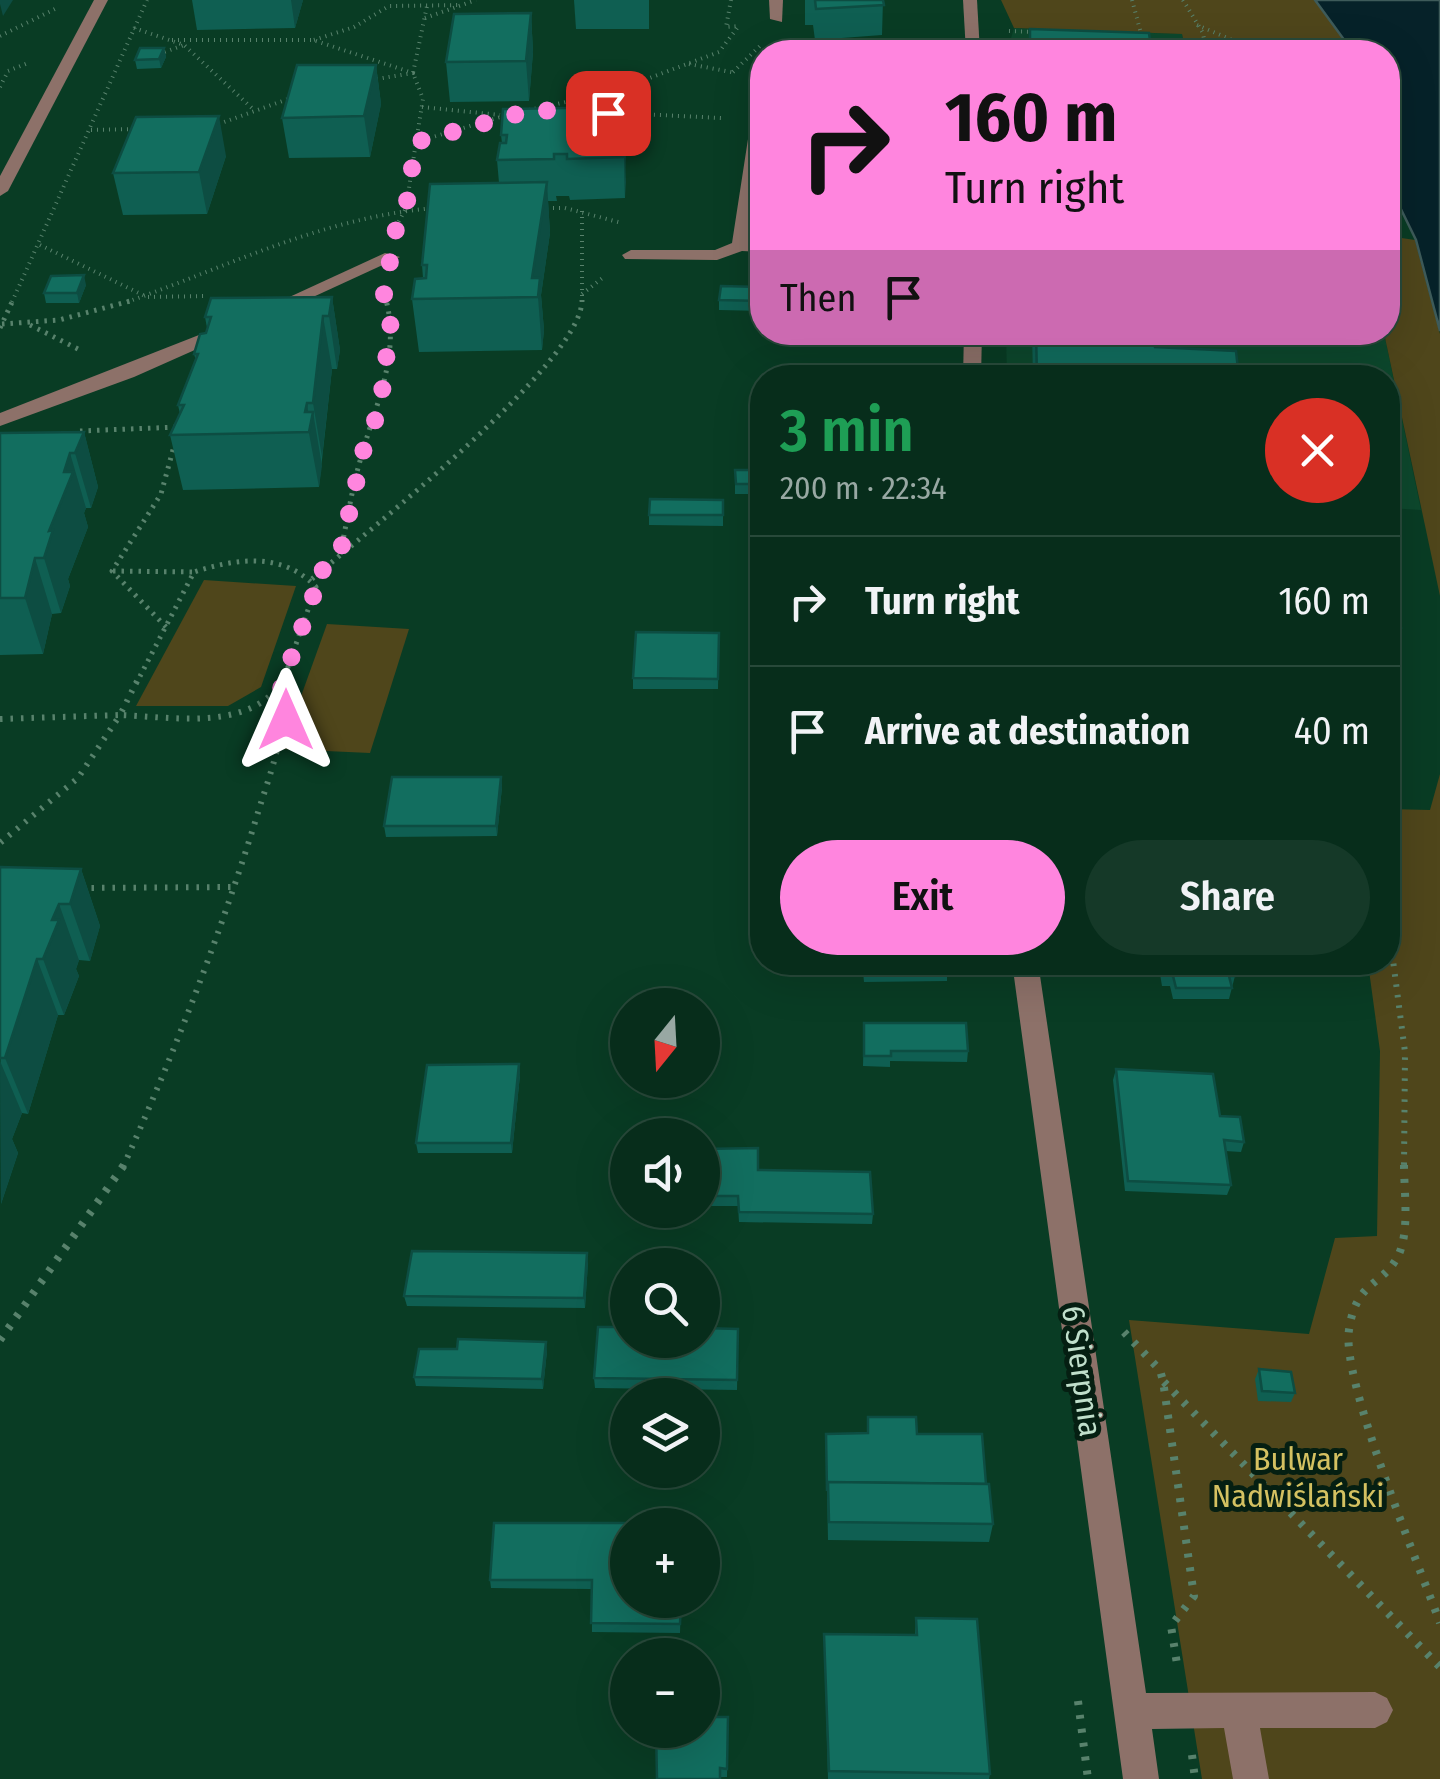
<!DOCTYPE html>
<meta charset="utf-8">
<style>
:root{--surface:#072d1b;--page:#153928;--text:#f1f3f6;--muted:#98a8a3;--line:#28493a;--accent:#ff85de}
body{margin:0;font-family:"Fira Sans Condensed",sans-serif;background:var(--page);color:var(--text);height:100vh;display:flex;flex-direction:column;font-size:38px;white-space:nowrap}
*{box-sizing:border-box;margin:0}
p{font-size:32px;color:var(--muted)}
.icon{flex:none;width:55px;height:55px;fill:none;stroke:currentColor;stroke-width:2;stroke-linecap:round;stroke-linejoin:round}
.map{position:relative;flex:1;overflow:hidden}
.sheet{position:absolute;left:750px;top:365px;width:650px;height:610px;display:flex;flex-direction:column;background:var(--surface);border-radius:40px;box-shadow:0 10px 40px #0002,0 0 0 2px var(--line)}
.sheet>*{flex:none}
.banner{position:absolute;left:750px;top:40px;width:650px;height:305px;border-radius:40px;box-shadow:0 10px 40px #0002,0 0 0 2px var(--line);background:#ff85de;color:#111;overflow:hidden}
.needle{width:65px;rotate:198deg}
.tools{position:absolute;left:610px;top:988px;display:grid;gap:20px}
.tools a{display:grid;place-items:center;width:110px;height:110px;border-radius:50%;background:var(--surface);box-shadow:0 10px 40px #0002,0 0 0 2px var(--line);font-size:50px}
.pin{position:absolute;display:grid;place-items:center;width:85px;height:85px;color:#fff;margin:-42px;border-radius:20px;box-shadow:0 5px 15px #0006}
.me{position:absolute;width:110px;margin:-55px;rotate:0deg;stroke-linejoin:round;filter:drop-shadow(0 0 8px #0008)}
.turn{display:flex;align-items:center;gap:35px;height:210px;padding:0 30px;font-size:45px}
.turn .icon{width:130px;height:130px;stroke-width:2.5}
.turn b{display:block;font-size:70px;line-height:85px}
.then{display:flex;align-items:center;height:95px;padding:0 30px;background:#0003;gap:20px;font-size:38px}
.round{display:grid;place-items:center;flex:none;width:105px;height:105px;border-radius:52px;background:var(--page)}
.summary{display:flex;align-items:center;justify-content:space-between;height:170px;padding:0 30px}
h1{font-size:60px;font-weight:600;line-height:75px;color:#1e9e55}
.action{display:flex;gap:20px;margin-top:auto;padding:20px 30px}
.action a{flex:1;height:115px;border-radius:60px;background:var(--accent);color:#111;font-size:40px;font-weight:600;line-height:115px;text-align:center}
.action a+a{background:var(--page);color:var(--text)}
ul{padding:0;list-style:none}
li{display:flex;align-items:center;gap:30px;height:130px;padding:0 30px;border-top:2px solid var(--line)}
li div{flex:1}
li b{display:block;font-size:38px}
li em{font-style:normal}
.map>svg:first-child{display:block}
.built{fill:#0d482d}
.green{fill:#4f461b}
.water{fill:#062229;stroke:#3e5b5a;stroke-width:2.5}
.lines{fill:none;stroke-linecap:round;stroke-linejoin:round}
.path-far3{stroke:#58826c;stroke-width:4;stroke-dasharray:1 5;stroke-linecap:butt}
.path-far2{stroke:#58826c;stroke-width:5;stroke-dasharray:2.5 6;stroke-linecap:butt}
.path-far1{stroke:#58826c;stroke-width:6;stroke-dasharray:2.5 8;stroke-linecap:butt}
.path{stroke:#58826c;stroke-width:8;stroke-dasharray:4 10;stroke-linecap:butt}
.minor{fill:#8d7169;fill-rule:evenodd}
.wall{fill:#0f5f52}
.shaded-wall{fill:#0d4d42}
.building{fill:#126e5f;stroke:#0d4d42;stroke-width:2.5}
.route{stroke:#ff85de;stroke-width:18;stroke-dasharray:0 32.4}
.labels{text-anchor:middle;dominant-baseline:central;stroke-width:10;stroke-linejoin:round;paint-order:stroke}
.near-street-label{font-size:32px;fill:#c0dfcb;stroke:#051f12}
.near-park-label{font-size:32px;fill:#d4c161;stroke:#051f12}
</style>
<div class="map">
<svg width="1440" height="1779" viewBox="0 0 1440 1779">
<rect width="100%" height="100%" fill="#093c24"/>
<g class="built">
<polygon points="1014,28 1182,34 1186,52 1007,52"/>
<polygon points="1006,333 1384,333 1421,510 1388,508 1388,378 1007,377"/>
</g>
<g class="green">
<polygon points="1001,0 1315,0 1352,52 1186,52 1182,34 1014,28"/>
<polygon points="1388,236 1415,240 1440,334 1440,596 1384,333"/>
<polygon points="204,580 296,586 261,687 228,706 136,706"/>
<polygon points="327,624 409,629 370,753 282,749"/>
<polygon points="1440,774 1440,1779 1202,1779 1129,1320 1309,1334 1335,1238 1377,1236 1380,1051 1368,963 1388,962 1388,809 1430,810"/>
</g>
<polygon class="water" points="1315,0 1440,0 1440,331 1416,240 1394,195 1388,168 1388,52 1353,52"/>
<g class="lines">
<g class="path-far3">
<polyline points="731,0 726,27 740,26"/>
<polyline points="1132,0 1142,37 1137,37"/>
<polyline points="1183,0 1203,33 1206,52"/>
<polyline points="425,18 476,0"/>
<polyline points="1197,25 1260,52"/>
<polyline points="134,28 184,45 254,110"/>
<polyline points="1009,31 1035,32"/>
<polyline points="0,36 55,9"/>
<polyline points="172,40 313,40 413,73 371,80"/>
<polyline points="314,40 354,27 389,6 461,5"/>
<polyline points="159,54 184,45"/>
<polyline points="689,64 736,73"/>
<polyline points="733,72 761,45"/>
<polyline points="0,87 8,71 28,63"/>
<polyline points="422,107 500,115"/>
<polyline points="529,110 612,92 719,52 738,27"/>
<polyline points="618,113 721,118"/>
<polyline points="213,126 291,98"/>
<polyline points="91,130 136,129"/>
<polyline points="416,142 423,99 413,73 427,6"/>
<polyline points="541,208 565,208 622,223"/>
<polyline points="582,211 582,302"/>
<polyline points="396,227 406,208 416,142 507,115"/>
<polyline points="40,245 147,297 208,296"/>
<polyline points="385,294 387,302"/>
<polyline points="582,294 605,276"/>
<polyline points="12,302 147,0"/>
<path d="M127,302C232,265 321,218 434,208"/>
</g>
<g class="path-far2">
<polyline points="2,324 59,320 134,300"/>
<polyline points="30,325 82,351"/>
<polyline points="0,328 13,300"/>
<polyline points="80,431 178,427"/>
<path d="M340,554C347,523 351,492 360,461C374,408 401,356 386,300"/>
<polyline points="113,571 194,572"/>
<path d="M312,579C366,532 582,363 582,300"/>
<polyline points="166,627 112,571 161,494 174,446"/>
<path d="M136,684L194,572C237,558 283,552 316,587L282,684"/>
</g>
<g class="path-far1">
<path d="M137,681L120,715C173,717 249,732 283,681"/>
<polyline points="0,719 120,715 78,778 0,843"/>
<polyline points="1388,838 1390,832"/>
<polyline points="81,888 235,887"/>
<polyline points="1388,922 1405,1052 1404,1167"/>
<path d="M123,1167C174,1054 219,938 256,819C269,775 288,733 281,687"/>
</g>
<g class="path">
<path d="M1404,1165C1404,1192 1410,1232 1398,1256C1382,1287 1356,1280 1349,1330C1341,1381 1419,1565 1440,1623"/>
<polyline points="1124,1332 1160,1370 1163,1381 1194,1596 1171,1626 1177,1664"/>
<polyline points="0,1340 124,1165"/>
<polyline points="1164,1382 1440,1667"/>
<polyline points="1078,1701 1088,1779"/>
<polyline points="1192,1755 1195,1779"/>
</g>
<g class="minor">
<polygon points="94,0 108,0 8,191 0,196 0,176"/>
<polygon points="769,0 783,0 782,22 770,19"/>
<polygon points="963,0 977,0 980,52 966,52"/>
<polygon points="762,95 762,149 749,241 762,242 762,252 742,251 717,260 625,259 622,255 631,250 715,250 732,243 754,100"/>
<polygon points="385,253 400,257 274,315 259,311"/>
<polygon points="227,324 233,325 233,333 134,377 0,426 0,413"/>
<polygon points="964,332 982,332 981,378 963,378"/>
<polygon points="1012,962 1038,962 1146,1693 1375,1692 1387,1698 1393,1710 1387,1722 1375,1728 1260,1728 1269,1779 1233,1779 1224,1728 1152,1729 1159,1779 1123,1779"/>
</g>
</g>
<g class="wall">
<polygon points="192,0 303,0 295,28 197,30"/>
<polygon points="574,0 649,0 649,29 576,29"/>
<polygon points="805,0 883,0 882,35 815,40 813,25 805,25"/>
<polygon points="531,13 533,52 529,101 450,102 446,62"/>
<polygon points="1030,29 1151,48 1151,52 1029,52"/>
<polygon points="164,48 166,57 161,68 137,69 135,60"/>
<polygon points="376,65 381,104 370,157 289,158 282,118"/>
<polygon points="624,107 625,198 570,200 569,196 556,196 557,201 548,201 550,233 541,295 544,330 542,350 419,352 412,299 423,278 422,265 499,183 497,160 502,143 501,135"/>
<polygon points="226,156 207,214 123,215 113,173"/>
<polygon points="86,285 79,303 46,303 44,293"/>
<polygon points="762,287 762,311 719,310 719,300"/>
<polygon points="332,297 340,350 337,369 332,369 319,487 183,490 170,435 180,414 178,405 196,361 194,354 206,333 207,328 205,317"/>
<polygon points="840,332 900,332 900,346 840,345"/>
<polygon points="1032,332 1153,332 1155,347 1239,378 1033,378"/>
<polygon points="84,432 98,487 91,508 86,508 84,513 88,527 68,579 70,586 61,613 52,614 43,654 0,655 0,433"/>
<rect x="735" y="470" width="27" height="24"/>
<polygon points="723,500 723,526 649,525 649,515"/>
<polygon points="719,633 718,689 633,689 633,678"/>
<polygon points="501,777 502,787 497,836 386,837 384,826"/>
<polygon points="0,867 81,869 100,926 90,961 79,960 76,969 79,976 64,1015 58,1015 28,1114 22,1113 12,1139 18,1153 1,1204"/>
<polygon points="862,962 947,962 947,981 864,982"/>
<polygon points="1158,962 1232,962 1235,976 1229,999 1173,999 1170,986 1162,986"/>
<polygon points="864,1023 968,1051 967,1062 890,1061 890,1067 863,1066"/>
<polygon points="519,1064 520,1075 512,1153 418,1153 416,1143"/>
<polygon points="1116,1069 1220,1116 1244,1142 1241,1152 1225,1151 1231,1185 1227,1195 1125,1191 1113,1080"/>
<polygon points="702,1149 873,1214 872,1224 739,1222 738,1206 702,1206"/>
<polygon points="588,1263 585,1308 407,1306 404,1296"/>
<polygon points="738,1329 737,1390 595,1388 594,1378"/>
<polygon points="547,1351 543,1389 416,1386 414,1377"/>
<polygon points="1259,1369 1295,1393 1291,1402 1258,1401 1255,1379"/>
<polygon points="868,1417 917,1434 986,1484 993,1524 989,1542 828,1540 826,1434 867,1433"/>
<polygon points="494,1523 681,1600 680,1633 592,1632 592,1589 491,1588 490,1580"/>
<polygon points="916,1618 990,1774 989,1779 828,1779 824,1634 915,1635"/>
<polygon points="728,1717 727,1777 657,1779"/>
</g>
<g class="shaded-wall">
<polygon points="0,0 13,0 3,16 0,4"/>
<polygon points="291,0 303,0 295,28"/>
<polygon points="531,13 533,52 529,101 526,61"/>
<polygon points="164,48 166,57 161,68 159,59"/>
<polygon points="376,65 381,104 370,157 364,116"/>
<polygon points="624,107 626,148 626,175 624,134"/>
<polygon points="219,116 226,156 207,214 199,172"/>
<polygon points="624,141 626,182 625,198 624,157"/>
<polygon points="547,182 550,233 541,295 544,330 542,350 538,297 532,278"/>
<polygon points="84,275 86,285 79,303 77,293"/>
<polygon points="332,297 340,350 337,369 329,316"/>
<polygon points="323,316 332,369 322,457 313,403"/>
<polygon points="307,403 310,425 313,412 322,466 319,487 305,412"/>
<polygon points="84,432 98,487 91,508 75,453"/>
<polygon points="70,453 86,508 84,513 88,527 68,579 70,586 61,613 44,558 49,531"/>
<polygon points="35,558 52,614 43,654 25,598"/>
<polygon points="1401,628 1389,664 1388,666 1388,638"/>
<polygon points="501,777 502,787 497,836 496,826"/>
<polygon points="81,869 100,926 90,961 70,904"/>
<polygon points="59,904 79,960 76,969 79,976 64,1015 43,959 52,920"/>
<polygon points="37,959 58,1015 28,1114 5,1058"/>
<polygon points="0,1061 22,1113 12,1139 18,1153 1,1204"/>
<polygon points="519,1064 520,1075 512,1153 511,1143"/>
<polygon points="587,1253 588,1263 585,1308 584,1298"/>
<polygon points="546,1342 547,1351 543,1389 542,1379"/>
</g>
<g class="building">
<polygon points="815,0 883,0 884,5 816,9"/>
<polygon points="531,13 526,61 446,62 454,14"/>
<polygon points="1030,29 1149,33 1151,48 1030,43"/>
<polygon points="140,48 164,48 159,59 135,60"/>
<polygon points="806,49 837,52 806,52"/>
<polygon points="297,65 376,65 364,116 282,118"/>
<polygon points="624,107 624,134 618,134 618,141 624,141 624,157 567,159 567,154 554,154 554,159 497,160 500,143 506,143 507,135 501,135 503,109"/>
<polygon points="219,116 199,172 113,173 136,117"/>
<polygon points="547,182 532,278 540,278 538,297 412,299 415,279 426,278 427,265 422,265 430,184"/>
<polygon points="84,275 77,293 44,293 51,276"/>
<polygon points="721,286 762,287 762,301 719,300"/>
<polygon points="332,297 329,316 323,316 313,403 307,403 305,412 313,412 309,432 170,435 184,405 178,405 198,354 194,354 200,334 206,333 211,317 205,317 211,298"/>
<polygon points="841,332 900,332 900,336 841,335"/>
<polygon points="1036,332 1153,332 1155,347 1236,351 1239,378 1037,378"/>
<polygon points="84,432 75,453 70,453 64,472 73,472 49,531 53,530 44,558 35,558 25,598 0,598 0,433"/>
<polygon points="735,470 762,470 762,484 736,484"/>
<polygon points="650,499 723,500 723,515 649,515"/>
<polygon points="1388,566 1401,628 1388,638"/>
<polygon points="636,632 719,633 718,679 633,678"/>
<polygon points="392,777 501,777 496,826 384,826"/>
<polygon points="0,867 81,869 70,904 59,904 52,920 59,920 43,959 37,959 5,1058 0,1058"/>
<polygon points="864,962 947,962 948,970 865,972"/>
<polygon points="1162,962 1232,962 1235,976 1229,976 1232,988 1176,988 1173,976 1165,975"/>
<polygon points="864,1023 966,1023 968,1051 891,1051 891,1056 864,1056"/>
<polygon points="519,1064 511,1143 416,1143 427,1065"/>
<polygon points="1116,1069 1213,1074 1220,1116 1240,1117 1244,1142 1224,1140 1231,1185 1128,1181"/>
<polygon points="758,1148 758,1170 870,1172 873,1214 739,1212 738,1196 702,1196 702,1149"/>
<polygon points="412,1251 587,1253 584,1298 404,1296"/>
<polygon points="598,1327 628,1327 628,1340 702,1340 702,1328 738,1329 737,1380 594,1378"/>
<polygon points="458,1339 546,1342 542,1379 414,1377 419,1349 457,1349"/>
<polygon points="1259,1369 1291,1372 1295,1393 1262,1391"/>
<polygon points="868,1417 916,1417 917,1434 982,1434 986,1484 828,1482 827,1491 826,1434 868,1433"/>
<polygon points="828,1482 989,1484 993,1524 829,1522"/>
<polygon points="494,1523 683,1523 683,1525 628,1525 628,1600 681,1600 680,1624 591,1623 592,1580 490,1580"/>
<polygon points="916,1618 977,1619 990,1774 829,1771 824,1634 917,1635"/>
<polygon points="702,1717 728,1717 727,1769 720,1768 720,1779 657,1779 656,1730 702,1730"/>
</g>
<g class="lines">
<polyline class="route" points="286,720 281,687 316,588 312,580 340,554 364,448 380,408 392,312 384,294 396,229 406,208 416,142 532,110 608,113"/>
</g>
<g class="labels">
<g class="near-street-label">
<text transform="translate(1082 1371) rotate(82)">6 Sierpnia</text>
</g>
<g class="near-park-label">
<text x="1298" y="1459">Bulwar<tspan x="1298" dy="37">Nadwiślański</tspan></text>
</g>
</g>
</svg>
<div class="tools">
<a><svg class="needle" viewBox="-14 -14 28 28"><path d="M0-13l5 13h-10z" fill="#e53935"/><path d="M0 13l5-13h-10z" fill="#98a8a3"/></svg></a>
<a><svg class="icon" aria-label="sound" viewBox="0 0 24 24"><path d="M4 9h4l5-4v14l-5-4H4zM17 9q2 3 0 6"/></svg></a>
<a><svg class="icon" aria-label="search" viewBox="0 0 24 24"><circle cx="10" cy="10" r="6"/><path d="M15 15l6 6"/></svg></a>
<a><svg class="icon" aria-label="layers" viewBox="0 0 24 24"><path d="M12 4l9 5-9 5-9-5zM3 14l9 5 9-5"/></svg></a>
<a>+</a>
<a>−</a>
</div>
<div class="pin" style="left:608px;top:113px;background:#d93025"><svg class="icon" aria-label="arrive" viewBox="0 0 24 24"><path d="M6 21V4h12l-3 4 3 4H6"/></svg></div>
<svg class="me" style="left:286px;top:720px" viewBox="-20 -20 40 40"><path d="M0-17L14 15 0 8-14 15z" fill="#ff85de" stroke="#fff" stroke-width="4"/></svg>
<div class="banner">
<div class="turn"><svg class="icon" aria-label="right" viewBox="0 0 24 24"><path d="M7 20v-9h11M14 6l5 5-5 5"/></svg><div><b>160 m</b>Turn right</div></div>
<div class="then">Then<svg class="icon" aria-label="arrive" viewBox="0 0 24 24"><path d="M6 21V4h12l-3 4 3 4H6"/></svg></div>
</div>
<section class="sheet">
<div class="summary"><div><h1>3 min</h1><p>200 m · 22:34</p></div><a class="round" style="background:#d93025;color:#fff"><svg class="icon" aria-label="close" viewBox="0 0 24 24"><path d="M6 6l12 12M18 6L6 18"/></svg></a></div>
<ul>
<li><svg class="icon" aria-label="right" viewBox="0 0 24 24"><path d="M7 20v-9h11M14 6l5 5-5 5"/></svg><div><b>Turn right</b></div><em>160 m</em></li>
<li><svg class="icon" aria-label="arrive" viewBox="0 0 24 24"><path d="M6 21V4h12l-3 4 3 4H6"/></svg><div><b>Arrive at destination</b></div><em>40 m</em></li>
</ul>
<div class="action"><a>Exit</a><a>Share</a></div>
</section>
</div>
